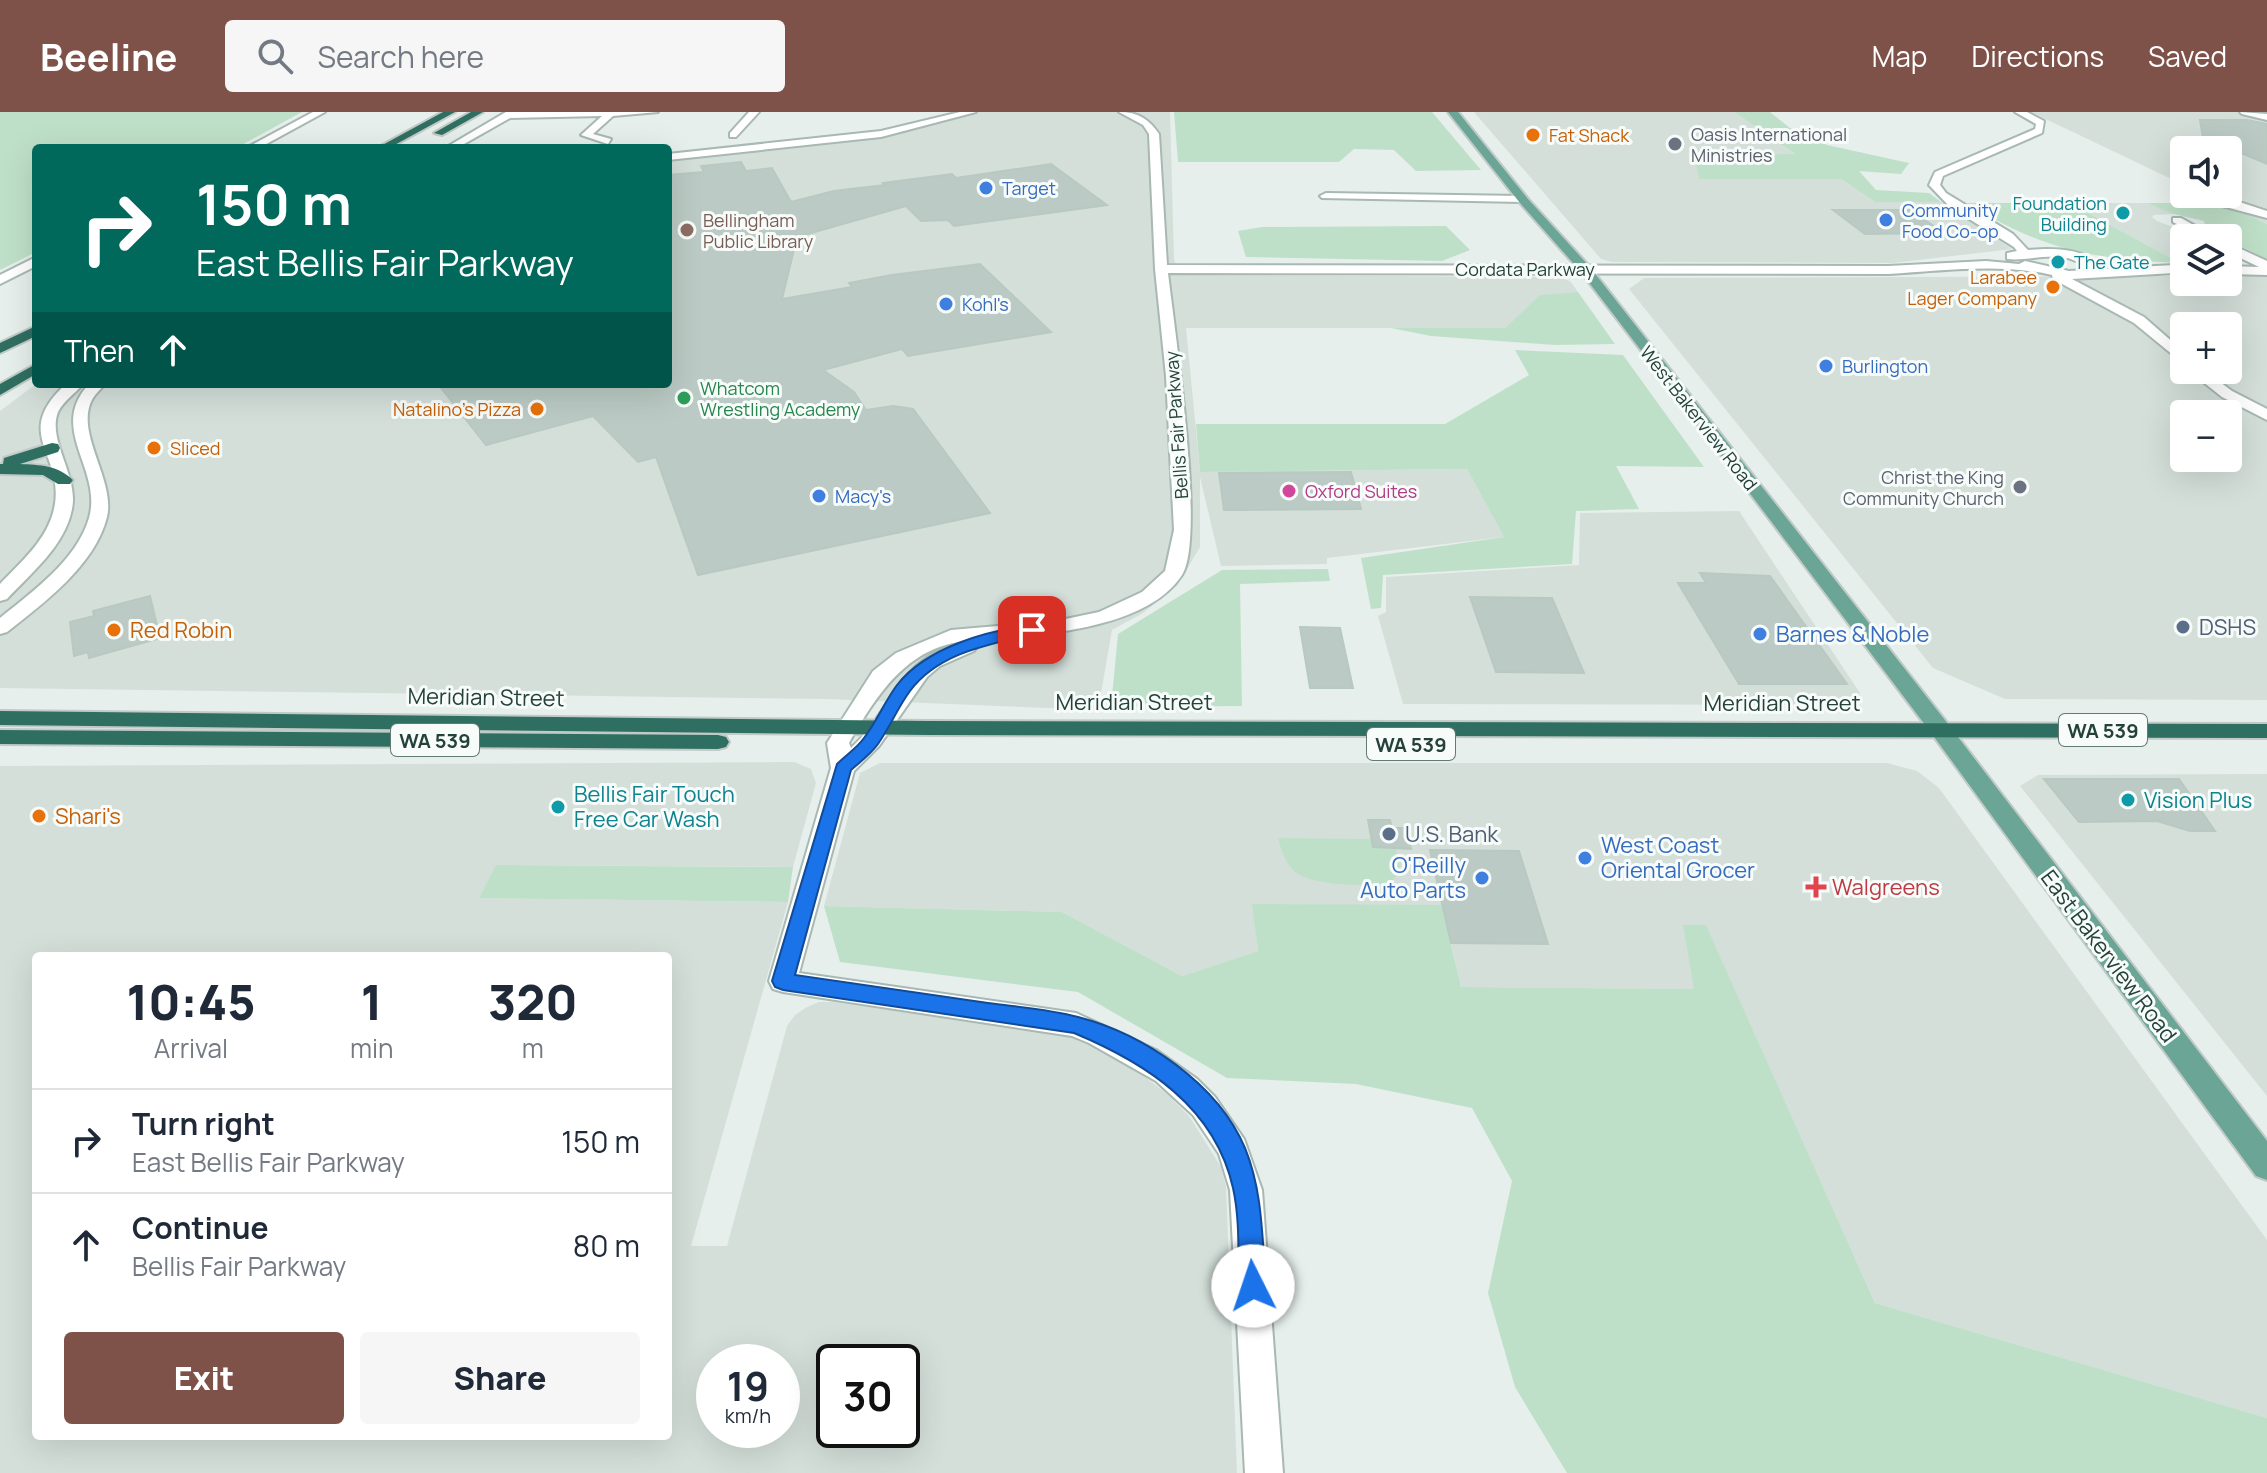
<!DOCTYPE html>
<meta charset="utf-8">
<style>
:root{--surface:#fff;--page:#f6f6f7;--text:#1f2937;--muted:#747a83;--line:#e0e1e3;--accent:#7f5249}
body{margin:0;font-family:Manrope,sans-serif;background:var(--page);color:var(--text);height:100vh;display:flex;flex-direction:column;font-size:30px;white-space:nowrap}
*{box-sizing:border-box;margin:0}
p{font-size:26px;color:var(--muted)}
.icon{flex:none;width:44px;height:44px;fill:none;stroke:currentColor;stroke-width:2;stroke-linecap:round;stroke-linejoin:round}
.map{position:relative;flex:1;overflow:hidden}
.details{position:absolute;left:32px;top:840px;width:640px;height:488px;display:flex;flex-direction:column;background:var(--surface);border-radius:8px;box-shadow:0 8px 32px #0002}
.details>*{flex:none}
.guide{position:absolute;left:32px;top:32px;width:640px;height:244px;border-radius:8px;box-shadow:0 8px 32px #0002;background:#00695c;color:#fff;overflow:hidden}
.tools{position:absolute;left:2170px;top:24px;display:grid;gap:16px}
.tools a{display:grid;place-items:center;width:72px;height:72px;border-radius:8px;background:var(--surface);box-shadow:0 8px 32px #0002;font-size:40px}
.speed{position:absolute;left:696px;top:1232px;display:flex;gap:16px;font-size:40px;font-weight:700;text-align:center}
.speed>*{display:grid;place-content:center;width:104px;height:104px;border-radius:50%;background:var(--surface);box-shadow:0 8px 32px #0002;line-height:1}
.speed small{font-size:20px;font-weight:400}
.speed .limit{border:4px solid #111;border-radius:12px;background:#fff;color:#111}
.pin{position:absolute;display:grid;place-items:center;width:68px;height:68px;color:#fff;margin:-34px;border-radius:16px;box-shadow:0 4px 12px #0006}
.me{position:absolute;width:88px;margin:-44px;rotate:356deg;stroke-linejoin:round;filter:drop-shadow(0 0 6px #0008)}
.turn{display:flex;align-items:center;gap:28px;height:168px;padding:0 32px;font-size:36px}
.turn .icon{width:104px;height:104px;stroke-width:2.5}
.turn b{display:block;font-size:56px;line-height:68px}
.then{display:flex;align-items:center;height:76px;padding:0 32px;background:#0003;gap:16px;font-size:30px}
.eta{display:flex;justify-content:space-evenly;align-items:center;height:136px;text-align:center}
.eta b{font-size:48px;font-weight:800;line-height:56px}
.action{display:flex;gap:16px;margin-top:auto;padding:16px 32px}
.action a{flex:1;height:92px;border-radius:8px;background:var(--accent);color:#fff;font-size:32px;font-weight:800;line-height:92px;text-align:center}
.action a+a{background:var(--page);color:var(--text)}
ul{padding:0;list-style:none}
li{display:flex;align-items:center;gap:24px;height:104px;padding:0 32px;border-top:2px solid var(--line)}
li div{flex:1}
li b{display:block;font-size:30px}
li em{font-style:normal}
header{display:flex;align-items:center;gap:48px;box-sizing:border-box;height:112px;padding:0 40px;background:var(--accent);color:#fff}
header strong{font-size:38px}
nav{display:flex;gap:44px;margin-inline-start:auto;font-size:28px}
.search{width:560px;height:72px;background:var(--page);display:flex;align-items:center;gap:20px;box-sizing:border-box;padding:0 28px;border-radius:8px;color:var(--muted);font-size:30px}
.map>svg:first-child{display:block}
.built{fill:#d4dfda;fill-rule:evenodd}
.green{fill:#bfe0c8}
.building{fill:#bbcac4;stroke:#b8c9c2;stroke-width:2}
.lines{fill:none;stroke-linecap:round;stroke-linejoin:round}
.minor-casing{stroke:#a8b8b2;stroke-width:4}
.major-casing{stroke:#c2cac8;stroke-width:4}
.highway-casing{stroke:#c2cac8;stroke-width:4}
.minor{fill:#fff;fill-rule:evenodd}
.major{fill:#6aa596;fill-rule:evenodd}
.highway{fill:#2f6f62;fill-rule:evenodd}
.route{fill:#1a73e8;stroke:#114b97;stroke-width:2}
.food-dot{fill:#e8710a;stroke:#f7fbf9;stroke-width:3}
.worship-dot{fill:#6b7280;stroke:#f7fbf9;stroke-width:3}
.shop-dot{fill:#3f7fe0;stroke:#f7fbf9;stroke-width:3}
.culture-dot{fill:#0f9aa8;stroke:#f7fbf9;stroke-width:3}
.education-dot{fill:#8d6e63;stroke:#f7fbf9;stroke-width:3}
.leisure-dot{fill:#2e9e5b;stroke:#f7fbf9;stroke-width:3}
.hotel-dot{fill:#d1479c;stroke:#f7fbf9;stroke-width:3}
.service-dot{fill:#5c6f8a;stroke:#f7fbf9;stroke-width:3}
.health-dot{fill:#e0444e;stroke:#f7fbf9;stroke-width:3}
.labels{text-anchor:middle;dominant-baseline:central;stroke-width:6;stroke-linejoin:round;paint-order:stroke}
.far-worship-label{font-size:18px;fill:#5b616d;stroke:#f7fbf9;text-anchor:start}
.far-food-label{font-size:18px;fill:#c56008;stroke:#f7fbf9;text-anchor:start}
.far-shop-label{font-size:18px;fill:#366cbe;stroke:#f7fbf9;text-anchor:start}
.far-culture-label{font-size:18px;fill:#0d838f;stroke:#f7fbf9;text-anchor:end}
.far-education-label{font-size:18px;fill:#785e54;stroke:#f7fbf9;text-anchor:start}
.far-street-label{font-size:18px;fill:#24423a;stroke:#f7fbf9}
.far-leisure-label{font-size:18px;fill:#27864d;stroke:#f7fbf9;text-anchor:start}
.far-hotel-label{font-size:18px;fill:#b23c85;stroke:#f7fbf9;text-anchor:start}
.shield{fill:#f7fbf9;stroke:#637a73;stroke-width:2}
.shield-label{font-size:20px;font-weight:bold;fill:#24423a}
.service-label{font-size:22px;fill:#4e5e75;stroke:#f7fbf9;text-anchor:start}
.food-label{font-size:22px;fill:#c56008;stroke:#f7fbf9;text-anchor:start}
.shop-label{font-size:22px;fill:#366cbe;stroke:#f7fbf9;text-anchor:start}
.street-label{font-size:22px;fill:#24423a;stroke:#f7fbf9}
.culture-label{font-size:22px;fill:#0d838f;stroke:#f7fbf9;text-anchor:start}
.health-label{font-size:22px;fill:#be3a42;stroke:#f7fbf9;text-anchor:start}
</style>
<header>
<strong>Beeline</strong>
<div class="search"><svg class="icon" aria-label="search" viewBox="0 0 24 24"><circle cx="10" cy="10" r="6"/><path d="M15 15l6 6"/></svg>Search here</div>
<nav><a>Map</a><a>Directions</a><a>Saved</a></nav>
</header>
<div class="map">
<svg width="2267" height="1361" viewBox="0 0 2267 1361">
<rect width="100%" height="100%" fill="#e6efeb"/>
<g class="built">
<polygon points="958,0 1170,0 1174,147 1179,163 1558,165 1570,169 1578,180 1540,184 1505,216 1186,216 1200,360 1467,357 1504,425 1327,446 1327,452 1221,454 1200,365 1200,435 1177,474 1143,501 1112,518 1098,598 827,587 0,576 0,299 36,272 668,272 668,42 860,22"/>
<polygon points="1474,0 1734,0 1796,43 1695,43 1699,66 1841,67 1875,90 1941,90 2012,137 1893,151 1612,150 1601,147"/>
<polygon points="2031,0 2267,0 2267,112 2256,107 2199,107 2174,102 2154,103 2152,105 2157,109 2202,126 2184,126 2184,151 2180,151 2070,91 2220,91 2204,82 2228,82 2228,38 2184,38 2184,73"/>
<path d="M2184,164V170H2228V164H2267V588L2005,587L1933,556L1629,177L1644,166ZM2184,214H2228V258H2184ZM2184,302H2228V346H2184Z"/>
<polygon points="1739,399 1860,581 1855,593 1403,592 1378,504 1386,500 1386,465 1579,453 1580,401"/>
<path d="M794,650L811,657L816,671L793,755L497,753L479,786L788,790L691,1134H727L787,914L795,903L807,895L819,890H833L1076,924L1117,943L1167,982L1189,1004L1221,1055L1226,1075L1237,1361H0V654ZM36,844H668V1324H36ZM714,1250H782V1318H714ZM834,1250H902V1318H834Z"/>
<polygon points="880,651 1887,651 1917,659 1939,676 2267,1128 2267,1306 1875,1191 1706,814 1684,813 1695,877 1461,875 1443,794 1253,792 1258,839 1182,864 1062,800 824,794 860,661"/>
<polygon points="2267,662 2267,984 2020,674 2038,663"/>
</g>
<g class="green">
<polygon points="0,0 302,0 236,36 36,36 36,140 0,158"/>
<polygon points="1174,0 1432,0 1481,58 1416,59 1394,38 1354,37 1339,50 1178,50"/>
<polygon points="1734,0 1770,0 1790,16 1827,33 1909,51 1901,62 1859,59 1876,78 1929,81 1941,90 1875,90 1841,67 1699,67 1694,43 1795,42"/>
<path d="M1967,91H2070L2180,151C2092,147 2042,138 1967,91Z"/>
<polygon points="2149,91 2223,91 2267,112 2267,147 2206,117 2204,109 2170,101"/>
<polygon points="1446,114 1470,138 1442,149 1246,145 1238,119 1262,115"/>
<polygon points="1578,180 1615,232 1555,233 1431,224 1391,216 1505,216 1540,183"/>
<polygon points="1515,238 1623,243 1704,355 1616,354 1639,397 1576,399 1572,452 1383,463 1381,496 1371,497 1361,446 1504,425 1467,357 1200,360 1196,312 1445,312 1529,263"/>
<polygon points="1328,457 1330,469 1240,472 1242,594 1111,595 1118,522 1222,458"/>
<path d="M1278,726L1371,727L1373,735L1396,737L1400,756L1394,768C1374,776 1320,774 1300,763C1286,755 1282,740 1278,726Z"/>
<polygon points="496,753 773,755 793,755 788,790 479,786"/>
<polygon points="1252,792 1442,793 1461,875 1694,877 1683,813 1706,813 1875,1191 2267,1306 2267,1361 1567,1361 1515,1275 1488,1181 1512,1069 1472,996 1356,972 1227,966 1078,880 840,850 824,794 1062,800 1182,864 1258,839"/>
</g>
<g class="building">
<polygon points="2200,8 2247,8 2267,12 2267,52 2203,25"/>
<polygon points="741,50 746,59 772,56 791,90 834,79 885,73 883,71 952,62 956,66 1051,52 1107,93 954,114 948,108 921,109 906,94 797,125 782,187 852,175 849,171 892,163 980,152 1051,220 908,244 902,237 823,258 854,280 866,298 893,294 913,297 990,401 698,463 656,345 638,350 593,304 486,333 438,272 668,272 668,63 704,60 701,54"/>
<polygon points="1833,98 1910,98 1944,121 1865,122"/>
<polygon points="1351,360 1361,397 1224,398 1219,361"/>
<polygon points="1700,461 1770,464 1847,572 1739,572 1678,471 1706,471"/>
<polygon points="150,484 160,526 89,546 88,540 74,544 70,510 94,504 93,499"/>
<polygon points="1470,485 1552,486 1584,561 1496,560"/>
<polygon points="1300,515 1340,516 1353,576 1310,576"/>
<polygon points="2044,667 2179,667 2215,719 2190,719 2157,709 2079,710"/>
<polygon points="1368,708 1390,708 1392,716 1406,716 1411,737 1373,735"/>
<polygon points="1430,738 1519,739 1548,832 1451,831"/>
</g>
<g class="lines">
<defs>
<g id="minor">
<polygon points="313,0 325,0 259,36 246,36"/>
<polygon points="506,0 658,0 613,4 593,22 611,27 608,32 581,23 602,4 510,6 457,36 445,36"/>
<polygon points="749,0 759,0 736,25 730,25 730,21"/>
<polygon points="960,0 976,0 881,25 668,48 668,42 881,19"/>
<path d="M1119,0C1138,0 1149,7 1159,22L1167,153L1888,154L1986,149L2019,152L2025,149L2069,159L2087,158C2067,134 2033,150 2007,147V141L2017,139L2014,135L1950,95L1929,73L1935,60L2035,17L2036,12L2015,0H2027L2044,9L2042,21L1943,64L1940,73L1946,81L2013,122L2028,138C2051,136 2088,135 2100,157L2174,153L2180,157L2174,161L2072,167L2144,205L2184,240V252L2134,211L2053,167L2052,163C2000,151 1941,159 1888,162L1168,161C1174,213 1206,427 1182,463C1144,521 1030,523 967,529L977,535L974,539L940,554L927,565L879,634L854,659L799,861L1076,901L1156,938L1197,967L1215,985L1244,1027L1262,1078L1283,1361H1245L1230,1078L1219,1042L1193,1003L1156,969L1089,931L1072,924L783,880L773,877L769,869L831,656L827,631L873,559L896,541L951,518L1056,509L1099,500L1142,480L1165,459L1174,418L1166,264L1155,157L1149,22L1143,13ZM967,529C894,547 897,594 851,636L849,631C876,584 907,534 967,529Z"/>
<polygon points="2240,0 2267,2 2267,8 2242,2"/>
<polygon points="2174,62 2184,64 2184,74 2174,66"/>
<polygon points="1326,81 1522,84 1528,87 1522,90 1322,86 1320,84"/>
<polygon points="2201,82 2215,82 2267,99 2267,106 2222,94"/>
<polygon points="2173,106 2181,106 2217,126 2202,126 2173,110"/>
<polygon points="2228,131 2267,149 2267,163 2228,162 2228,154 2259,155 2228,140"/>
<polygon points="36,145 36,154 0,172 0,163"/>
<polygon points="2188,258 2204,258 2232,279 2267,297 2267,308 2222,285"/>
<path d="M66,272H83C75,282 64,288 58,300C47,329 79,364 72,397C65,434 31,461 7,487L0,489V472C21,450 47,428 54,397C66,342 10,323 66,272Z"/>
<path d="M89,272H105C101,277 96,281 93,286C73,319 116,368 107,405C95,453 44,491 7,520L0,522V506C32,480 77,448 89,406C103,357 47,317 89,272Z"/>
</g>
<polygon id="major" points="1448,0 1458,0 1528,87 1589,154 1948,612 2267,1029 2267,1068 2256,1064 1932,622 1705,322 1581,160 1520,91"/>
<g id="highway">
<polygon points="443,0 455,0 389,36 377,36"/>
<polygon points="471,0 483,0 442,23 434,21"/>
<polygon points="36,214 36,224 0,241 0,231"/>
<polygon points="36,252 36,262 0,283 0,272"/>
<path d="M52,331L58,332L60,336L58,340L20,352C40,353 57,353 73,368L70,372H58L43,363L0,362V352H3L4,346Z"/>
<polygon points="0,599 929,609 2267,612 2267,626 929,623 0,613"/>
<polygon points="0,618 718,623 726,625 729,630 726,635 718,637 0,632"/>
</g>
</defs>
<use href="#minor" class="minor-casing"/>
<use href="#major" class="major-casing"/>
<use href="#highway" class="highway-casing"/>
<use href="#minor" class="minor"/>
<use href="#major" class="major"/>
<use href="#highway" class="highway"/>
</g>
<path class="route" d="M1032,513L1037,515V521C993,532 940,539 910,579C898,595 890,615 878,632C871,642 860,650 851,658L795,863C860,872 924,882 988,891C1017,895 1049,897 1078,905C1144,922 1218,972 1245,1036C1263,1080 1262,1127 1266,1174L1262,1183L1253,1186L1243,1183L1239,1174C1238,1142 1240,1107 1233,1076C1215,995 1146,951 1074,921L783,878L775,875L772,869L837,652C846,643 857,636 864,626C877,609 885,589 897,573C927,535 986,519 1032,513Z"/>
<g class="food-dot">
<circle cx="1533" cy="23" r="8"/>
<circle cx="2053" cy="175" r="8"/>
<circle cx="537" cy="297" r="8"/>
<circle cx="154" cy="336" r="8"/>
<circle cx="114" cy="518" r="8"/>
<circle cx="39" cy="704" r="8"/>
</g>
<g class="worship-dot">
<circle cx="1675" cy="32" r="8"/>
<circle cx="2020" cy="375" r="8"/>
</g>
<g class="shop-dot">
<circle cx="986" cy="76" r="8"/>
<circle cx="1886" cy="108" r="8"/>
<circle cx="946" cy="192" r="8"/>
<circle cx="1826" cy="254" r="8"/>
<circle cx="819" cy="384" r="8"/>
<circle cx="1760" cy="522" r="8"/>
<circle cx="1585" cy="746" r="8"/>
<circle cx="1482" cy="766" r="8"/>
</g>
<g class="culture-dot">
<circle cx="2123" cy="101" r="8"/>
<circle cx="2058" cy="150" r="8"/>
<circle cx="2128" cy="688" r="8"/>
<circle cx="558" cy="695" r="8"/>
</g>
<circle class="education-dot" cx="687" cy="118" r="8"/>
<circle class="leisure-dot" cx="684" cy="286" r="8"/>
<circle class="hotel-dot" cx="1289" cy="379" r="8"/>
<g class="service-dot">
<circle cx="2183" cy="515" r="8"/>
<circle cx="1389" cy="722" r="8"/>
</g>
<path class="health-dot" d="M1812 763h8v8h8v8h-8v8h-8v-8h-8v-8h8z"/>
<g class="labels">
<g class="far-worship-label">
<text x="1691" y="22">Oasis International<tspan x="1691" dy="21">Ministries</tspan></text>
<text x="2004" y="365" text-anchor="end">Christ the King<tspan x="2004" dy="21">Community Church</tspan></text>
</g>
<g class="far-food-label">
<text x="1549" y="23">Fat Shack</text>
<text x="2037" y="165" text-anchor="end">Larabee<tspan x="2037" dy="21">Lager Company</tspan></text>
<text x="521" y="297" text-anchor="end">Natalino's Pizza</text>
<text x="170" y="336">Sliced</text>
</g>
<g class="far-shop-label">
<text x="1002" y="76">Target</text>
<text x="1902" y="98">Community<tspan x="1902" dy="21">Food Co-op</tspan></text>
<text x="962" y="192">Kohl's</text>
<text x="1842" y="254">Burlington</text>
<text x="835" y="384">Macy's</text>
</g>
<g class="far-culture-label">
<text x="2107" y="91">Foundation<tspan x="2107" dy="21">Building</tspan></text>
<text x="2074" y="150" text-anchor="start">The Gate</text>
</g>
<g class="far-education-label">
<text x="703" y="108">Bellingham<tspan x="703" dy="21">Public Library</tspan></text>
</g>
<g class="far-street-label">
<text x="1525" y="157">Cordata Parkway</text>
<text transform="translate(1699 306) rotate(52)">West Bakerview Road</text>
<text transform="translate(1176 313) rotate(-94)">Bellis Fair Parkway</text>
</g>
<g class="far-leisure-label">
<text x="700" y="276">Whatcom<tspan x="700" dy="21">Wrestling Academy</tspan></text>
</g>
<g class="far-hotel-label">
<text x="1305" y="379">Oxford Suites</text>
</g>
<g class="shield">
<rect x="2059" y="602" width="88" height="32" rx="6"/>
<rect x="391" y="612" width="88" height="32" rx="6"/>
<rect x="1367" y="616" width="88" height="32" rx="6"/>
</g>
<g class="shield-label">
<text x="2103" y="618">WA 539</text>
<text x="435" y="628">WA 539</text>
<text x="1411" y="632">WA 539</text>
</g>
<g class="service-label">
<text x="2199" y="515">DSHS</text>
<text x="1405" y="722">U.S. Bank</text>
</g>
<g class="food-label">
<text x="130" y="518">Red Robin</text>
<text x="55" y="704">Shari's</text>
</g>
<g class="shop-label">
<text x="1776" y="522">Barnes &amp; Noble</text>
<text x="1601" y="733">West Coast<tspan x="1601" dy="25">Oriental Grocer</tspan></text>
<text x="1466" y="753" text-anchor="end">O'Reilly<tspan x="1466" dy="25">Auto Parts</tspan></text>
</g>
<g class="street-label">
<text transform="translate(486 585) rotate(1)">Meridian Street</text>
<text x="1134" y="590">Meridian Street</text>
<text x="1782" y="591">Meridian Street</text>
<text transform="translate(2109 844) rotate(53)">East Bakerview Road</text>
</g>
<g class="culture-label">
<text x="574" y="682">Bellis Fair Touch<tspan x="574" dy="25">Free Car Wash</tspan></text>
<text x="2144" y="688">Vision Plus</text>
</g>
<g class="health-label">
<text x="1832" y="775">Walgreens</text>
</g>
</g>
</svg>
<div class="tools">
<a><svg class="icon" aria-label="sound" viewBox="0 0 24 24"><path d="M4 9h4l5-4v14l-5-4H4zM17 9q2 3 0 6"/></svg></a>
<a><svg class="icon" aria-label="layers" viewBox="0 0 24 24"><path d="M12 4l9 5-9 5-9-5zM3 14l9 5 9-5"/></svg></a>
<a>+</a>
<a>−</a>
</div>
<div class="speed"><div>19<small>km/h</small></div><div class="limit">30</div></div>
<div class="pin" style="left:1032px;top:518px;background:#d93025"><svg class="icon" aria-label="arrive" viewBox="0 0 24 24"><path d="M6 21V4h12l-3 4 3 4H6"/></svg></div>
<svg class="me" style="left:1253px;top:1174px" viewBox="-20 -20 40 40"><circle r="19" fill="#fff"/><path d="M0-13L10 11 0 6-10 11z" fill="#1a73e8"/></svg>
<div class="guide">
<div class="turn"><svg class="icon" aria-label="right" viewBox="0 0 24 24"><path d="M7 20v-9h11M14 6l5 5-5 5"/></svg><div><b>150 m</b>East Bellis Fair Parkway</div></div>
<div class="then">Then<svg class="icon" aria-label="ahead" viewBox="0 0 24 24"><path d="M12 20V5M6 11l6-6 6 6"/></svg></div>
</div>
<section class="details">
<div class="eta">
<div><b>10:45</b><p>Arrival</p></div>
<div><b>1</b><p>min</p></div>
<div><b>320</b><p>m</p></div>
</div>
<ul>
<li><svg class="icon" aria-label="right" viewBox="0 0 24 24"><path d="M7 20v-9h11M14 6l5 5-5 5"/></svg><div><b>Turn right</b><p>East Bellis Fair Parkway</p></div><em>150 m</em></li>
<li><svg class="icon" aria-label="ahead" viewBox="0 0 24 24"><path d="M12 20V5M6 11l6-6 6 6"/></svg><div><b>Continue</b><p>Bellis Fair Parkway</p></div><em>80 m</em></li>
</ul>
<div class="action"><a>Exit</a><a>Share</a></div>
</section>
</div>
